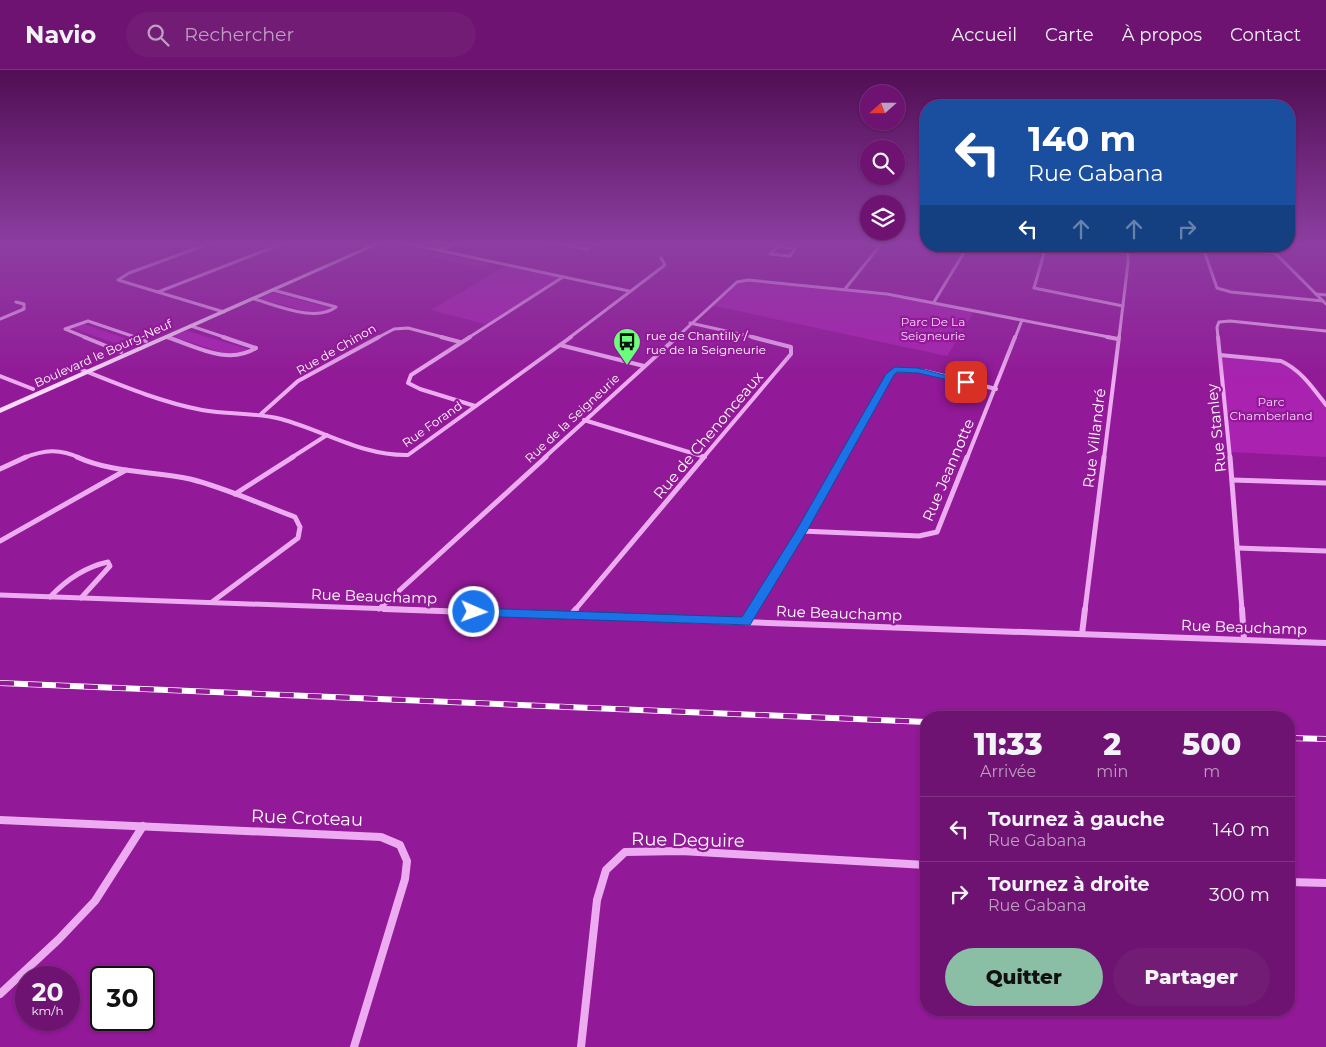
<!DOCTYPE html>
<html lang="fr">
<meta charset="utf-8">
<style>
:root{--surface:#6e1371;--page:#731c76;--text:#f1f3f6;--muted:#bf9ec3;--line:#803284;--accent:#8abfa5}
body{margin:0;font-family:Montserrat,sans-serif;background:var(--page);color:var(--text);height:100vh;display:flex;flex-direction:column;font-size:19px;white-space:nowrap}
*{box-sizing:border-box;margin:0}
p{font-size:16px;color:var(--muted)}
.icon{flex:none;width:28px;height:28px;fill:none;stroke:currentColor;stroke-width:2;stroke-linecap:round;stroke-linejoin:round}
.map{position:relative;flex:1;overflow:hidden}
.details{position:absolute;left:920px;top:641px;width:375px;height:305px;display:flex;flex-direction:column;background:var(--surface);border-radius:20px;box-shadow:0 1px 4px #0004,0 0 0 1px var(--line)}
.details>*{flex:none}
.top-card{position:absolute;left:920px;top:30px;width:375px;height:152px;border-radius:20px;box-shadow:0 1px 4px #0004,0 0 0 1px var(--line);background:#1a4fa0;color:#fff;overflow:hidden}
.needle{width:32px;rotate:249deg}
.fabs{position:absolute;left:860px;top:15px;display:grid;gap:10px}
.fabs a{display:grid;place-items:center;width:45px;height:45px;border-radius:50%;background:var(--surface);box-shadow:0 1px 4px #0004,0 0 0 1px var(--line);font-size:25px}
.speed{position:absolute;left:15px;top:896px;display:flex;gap:10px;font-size:25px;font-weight:700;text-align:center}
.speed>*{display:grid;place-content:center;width:65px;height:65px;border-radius:50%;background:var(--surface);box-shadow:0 1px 4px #0004,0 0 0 1px var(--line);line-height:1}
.speed small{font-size:12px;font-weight:400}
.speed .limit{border:2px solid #111;border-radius:8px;background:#fff;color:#111}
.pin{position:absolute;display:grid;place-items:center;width:42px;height:42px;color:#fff;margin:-21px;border-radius:10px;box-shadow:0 2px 8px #0006}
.me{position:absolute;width:55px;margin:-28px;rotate:92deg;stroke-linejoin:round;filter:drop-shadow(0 0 4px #0008)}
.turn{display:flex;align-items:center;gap:18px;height:105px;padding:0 25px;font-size:22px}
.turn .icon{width:65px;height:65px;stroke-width:2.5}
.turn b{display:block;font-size:35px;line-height:42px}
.lanes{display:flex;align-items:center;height:48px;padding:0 25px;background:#0003;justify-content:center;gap:25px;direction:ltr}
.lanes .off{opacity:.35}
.eta{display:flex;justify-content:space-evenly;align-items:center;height:85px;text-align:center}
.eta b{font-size:30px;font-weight:800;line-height:35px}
.button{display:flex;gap:10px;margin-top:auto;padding:10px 25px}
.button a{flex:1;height:58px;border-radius:30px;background:var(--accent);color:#111;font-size:20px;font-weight:800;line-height:58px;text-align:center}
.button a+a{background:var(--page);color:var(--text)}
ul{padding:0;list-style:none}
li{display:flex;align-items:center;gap:15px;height:65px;padding:0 25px;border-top:1px solid var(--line)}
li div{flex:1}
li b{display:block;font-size:19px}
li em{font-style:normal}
header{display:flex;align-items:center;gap:30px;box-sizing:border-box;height:70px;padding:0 25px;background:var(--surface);border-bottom:1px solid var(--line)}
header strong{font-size:24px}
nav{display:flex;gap:28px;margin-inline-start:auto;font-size:18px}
.search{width:350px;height:45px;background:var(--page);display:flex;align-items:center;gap:12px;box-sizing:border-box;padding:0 18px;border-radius:28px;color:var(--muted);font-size:19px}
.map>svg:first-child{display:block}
.green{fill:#a922b0}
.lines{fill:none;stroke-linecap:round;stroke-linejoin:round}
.street-far4{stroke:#edacf1;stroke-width:3}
.street-far3{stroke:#edacf1;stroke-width:4}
.street-far2{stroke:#edacf1;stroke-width:5}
.street-far1{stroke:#edacf1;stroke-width:6}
.street{stroke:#edacf1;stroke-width:8}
.secondary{fill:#fadafb;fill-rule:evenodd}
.rail-casing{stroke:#fff;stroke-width:6}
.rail{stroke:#921997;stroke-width:4.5;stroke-dasharray:14;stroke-linecap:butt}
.route{fill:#1a73e8;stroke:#114b97}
.labels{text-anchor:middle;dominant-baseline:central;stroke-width:4.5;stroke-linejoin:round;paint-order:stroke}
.far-park-label{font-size:12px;fill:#f9d3fb;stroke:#921997}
.far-poi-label{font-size:12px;fill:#fff;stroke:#921997;text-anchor:start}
.far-street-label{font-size:12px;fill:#fff;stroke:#921997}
.street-label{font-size:15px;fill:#fff;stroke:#921997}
.near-street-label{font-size:18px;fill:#fff;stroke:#921997}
</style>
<header>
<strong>Navio</strong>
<div class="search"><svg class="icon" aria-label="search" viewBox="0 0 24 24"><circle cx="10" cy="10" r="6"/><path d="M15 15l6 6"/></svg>Rechercher</div>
<nav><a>Accueil</a><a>Carte</a><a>À propos</a><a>Contact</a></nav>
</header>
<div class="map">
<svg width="1326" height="977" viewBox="0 0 1326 977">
<rect width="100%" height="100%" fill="#921997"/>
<g class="green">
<polygon points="435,183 488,193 488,196 477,197 433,188 432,186"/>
<polygon points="507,195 563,207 488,255 431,240"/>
<path d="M743,210L855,220L975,240L947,286L710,235C720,226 729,213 743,210Z"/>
<polygon points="273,223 330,238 331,240 317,244 260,229 261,226"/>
<polygon points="84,254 133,271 131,274 123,276 72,258"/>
<polygon points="187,261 245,278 249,280 247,283 229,285 175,267 175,265"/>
<polygon points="1220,284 1280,291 1299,302 1326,335 1326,387 1230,382"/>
</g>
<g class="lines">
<g class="street-far4">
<polyline points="211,173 129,203 118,210 224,242"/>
<polyline points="405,173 629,221"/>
<polyline points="552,173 588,179 596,173"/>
<polyline points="779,176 795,179 790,186 770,184 782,173"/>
<polyline points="1046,176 1034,218 1123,236"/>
<polyline points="1268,176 1326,234"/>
<polyline points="439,180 456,173"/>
<polyline points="1274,183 1219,177 1203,178 1217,218 1231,222 1323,231"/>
<polyline points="845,219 882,173"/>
<polyline points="158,222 284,173"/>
<polyline points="1316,224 1326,225"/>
<path d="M254,229C276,235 316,253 336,237L273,220"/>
<polyline points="934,232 968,176"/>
<polyline points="0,249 24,239 24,234 16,232"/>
<polyline points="690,253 758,268"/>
<polyline points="191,256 227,268"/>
<polyline points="167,267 170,268"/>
<polyline points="87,268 65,259 88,251 138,268"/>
<polyline points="377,268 394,259 408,258 446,268"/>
<polyline points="468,268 563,207"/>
<polyline points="569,268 665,195 661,188"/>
<polyline points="676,268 737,212 748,210 887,224 1114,268"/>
<polyline points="1015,268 1022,250"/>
<polyline points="1119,268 1128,193 1128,184 1124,176"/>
<polyline points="1218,268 1217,257 1219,252 1230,251 1326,261"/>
</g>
<g class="street-far3">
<polyline points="84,267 121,282"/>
<polyline points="134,267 146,271"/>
<path d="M167,267C195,276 228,296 256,278L223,267"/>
<polyline points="441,267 460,272"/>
<polyline points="470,267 411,305 408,313 420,319 475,336"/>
<polyline points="1107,267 1118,269"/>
<polyline points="1218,267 1230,388"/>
<polyline points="560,275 644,296"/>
<path d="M1220,285L1281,291C1301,300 1313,318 1326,335"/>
<path d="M80,299C120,315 160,332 202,340C228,345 255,342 281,349C325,361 362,386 408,385L571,267"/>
<polyline points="0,306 33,319"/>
<polyline points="261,344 298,311 379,267"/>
<polyline points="584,350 705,387"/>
<path d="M23,388C44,380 59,378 80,388"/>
<polyline points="291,388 327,365"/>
<polyline points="544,388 677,267"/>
<polyline points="703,388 791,284 791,277 752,267"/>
<polyline points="842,388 890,304 895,300 924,301 996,319"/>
<polyline points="967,388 1015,267"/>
<polyline points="1104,388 1119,267"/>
</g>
<g class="street-far2">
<path d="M77,387C112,403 152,401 190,409C226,418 260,434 295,447L300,457L298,468L212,532"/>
<polyline points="1230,387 1242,540"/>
<polyline points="0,399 26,387"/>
<polyline points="1232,410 1326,413"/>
<polyline points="235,424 293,387"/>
<polyline points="801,461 919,466 937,462 967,387"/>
<polyline points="0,471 126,400"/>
<polyline points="1237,478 1326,481"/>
<polyline points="0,525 419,540"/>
<path d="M50,527C66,510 85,497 108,492L110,496L81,528"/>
<polyline points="379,539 546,387"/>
<polyline points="575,540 704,387"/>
<polyline points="753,540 843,387"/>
<polyline points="1085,540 1104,387"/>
</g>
<g class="street-far1">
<polyline points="384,539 1326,573"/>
<polyline points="1242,539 1244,570"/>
<polyline points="570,546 576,539"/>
<polyline points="746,552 754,539"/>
<polyline points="1082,564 1085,539"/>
</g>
<g class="street">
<polyline points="0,750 381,767 400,775 407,791 405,809 354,977"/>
<polyline points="1289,812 1326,813"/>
<polyline points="0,924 59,869 95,831 143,756"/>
<polyline points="581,977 597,830 606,800 625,782 681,781 926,795"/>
</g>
<polygon class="secondary" points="375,173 382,173 0,343 0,338"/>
<defs>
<g id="rail">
<polyline points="0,613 926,652"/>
<polyline points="1289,668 1326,669"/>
</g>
</defs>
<use href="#rail" class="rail-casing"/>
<use href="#rail" class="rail"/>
</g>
<linearGradient id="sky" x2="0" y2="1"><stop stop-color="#500e53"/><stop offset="0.56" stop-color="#8c3ea1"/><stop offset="1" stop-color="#8c3ea1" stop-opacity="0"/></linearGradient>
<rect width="1326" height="310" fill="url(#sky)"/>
<polygon class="route" points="895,297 918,298 970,312 966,314 918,303 897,302 894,305 807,461 750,555 470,546 468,542 470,539 474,538 742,547 796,461 886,304"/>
<defs>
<symbol id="bus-pin" viewBox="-11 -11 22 30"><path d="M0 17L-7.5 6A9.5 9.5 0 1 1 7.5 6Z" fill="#6cff7c" stroke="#921997"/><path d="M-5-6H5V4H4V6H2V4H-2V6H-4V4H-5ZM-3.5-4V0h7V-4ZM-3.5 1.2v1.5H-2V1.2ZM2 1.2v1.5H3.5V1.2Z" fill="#111"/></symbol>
</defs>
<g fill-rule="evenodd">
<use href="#bus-pin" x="611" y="256" width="32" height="43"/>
</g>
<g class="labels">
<g class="far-park-label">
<text x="933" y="251">Parc De La<tspan x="933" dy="14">Seigneurie</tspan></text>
<text x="1271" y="331">Parc<tspan x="1271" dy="14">Chamberland</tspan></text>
</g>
<g class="far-poi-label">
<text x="646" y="265">rue de Chantilly /<tspan x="646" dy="14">rue de la Seigneurie</tspan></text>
</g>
<g class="far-street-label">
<text transform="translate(336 279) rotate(-30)">Rue de Chinon</text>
<text transform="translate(103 283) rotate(-24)">Boulevard le Bourg-Neuf</text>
<text transform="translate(572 348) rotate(-43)">Rue de la Seigneurie</text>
<text transform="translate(432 354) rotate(-35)">Rue Forand</text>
</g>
<g class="street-label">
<text transform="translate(1216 358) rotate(-96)">Rue Stanley</text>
<text transform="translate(708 365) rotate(-50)">Rue de Chenonceaux</text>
<text transform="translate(1094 368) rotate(-83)">Rue Villandré</text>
<text transform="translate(948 400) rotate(-67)">Rue Jeannotte</text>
<text transform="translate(374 526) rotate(2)">Rue Beauchamp</text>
<text transform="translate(839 543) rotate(2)">Rue Beauchamp</text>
<text transform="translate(1244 557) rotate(2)">Rue Beauchamp</text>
</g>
<g class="near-street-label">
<text transform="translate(307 748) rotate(2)">Rue Croteau</text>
<text transform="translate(688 770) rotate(1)">Rue Deguire</text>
</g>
</g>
</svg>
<div class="fabs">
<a><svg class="needle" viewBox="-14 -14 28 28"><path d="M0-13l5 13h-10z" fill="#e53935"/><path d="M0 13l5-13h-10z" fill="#bf9ec3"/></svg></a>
<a><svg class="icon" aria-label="search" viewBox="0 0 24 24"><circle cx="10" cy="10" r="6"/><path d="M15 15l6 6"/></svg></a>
<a><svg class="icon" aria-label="layers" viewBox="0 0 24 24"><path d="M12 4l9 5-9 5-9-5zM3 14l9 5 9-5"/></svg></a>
</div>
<div class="speed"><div>20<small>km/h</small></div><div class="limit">30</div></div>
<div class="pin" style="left:966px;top:312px;background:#d93025"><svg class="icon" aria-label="arrive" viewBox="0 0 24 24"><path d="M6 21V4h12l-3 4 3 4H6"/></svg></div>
<svg class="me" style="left:474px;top:542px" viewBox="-20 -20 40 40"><circle r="17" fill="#1a73e8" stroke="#fff" stroke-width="3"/><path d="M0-11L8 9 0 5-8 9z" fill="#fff"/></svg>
<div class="top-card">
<div class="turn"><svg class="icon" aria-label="left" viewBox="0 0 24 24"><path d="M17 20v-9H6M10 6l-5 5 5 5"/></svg><div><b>140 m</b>Rue Gabana</div></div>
<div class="lanes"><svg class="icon" aria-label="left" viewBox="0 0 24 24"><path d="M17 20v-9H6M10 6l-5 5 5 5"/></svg><svg class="icon off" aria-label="ahead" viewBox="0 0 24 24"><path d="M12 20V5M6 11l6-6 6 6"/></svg><svg class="icon off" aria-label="ahead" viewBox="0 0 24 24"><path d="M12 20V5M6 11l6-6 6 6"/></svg><svg class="icon off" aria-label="right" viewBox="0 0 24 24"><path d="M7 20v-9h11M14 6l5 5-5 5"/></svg></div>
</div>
<section class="details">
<div class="eta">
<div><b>11:33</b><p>Arrivée</p></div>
<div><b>2</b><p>min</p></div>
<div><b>500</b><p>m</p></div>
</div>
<ul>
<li><svg class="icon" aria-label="left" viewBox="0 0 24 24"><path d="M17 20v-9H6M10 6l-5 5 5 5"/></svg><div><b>Tournez à gauche</b><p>Rue Gabana</p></div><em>140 m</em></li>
<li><svg class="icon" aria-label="right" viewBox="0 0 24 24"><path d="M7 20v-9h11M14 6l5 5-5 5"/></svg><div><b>Tournez à droite</b><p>Rue Gabana</p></div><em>300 m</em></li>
</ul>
<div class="button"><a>Quitter</a><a>Partager</a></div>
</section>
</div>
